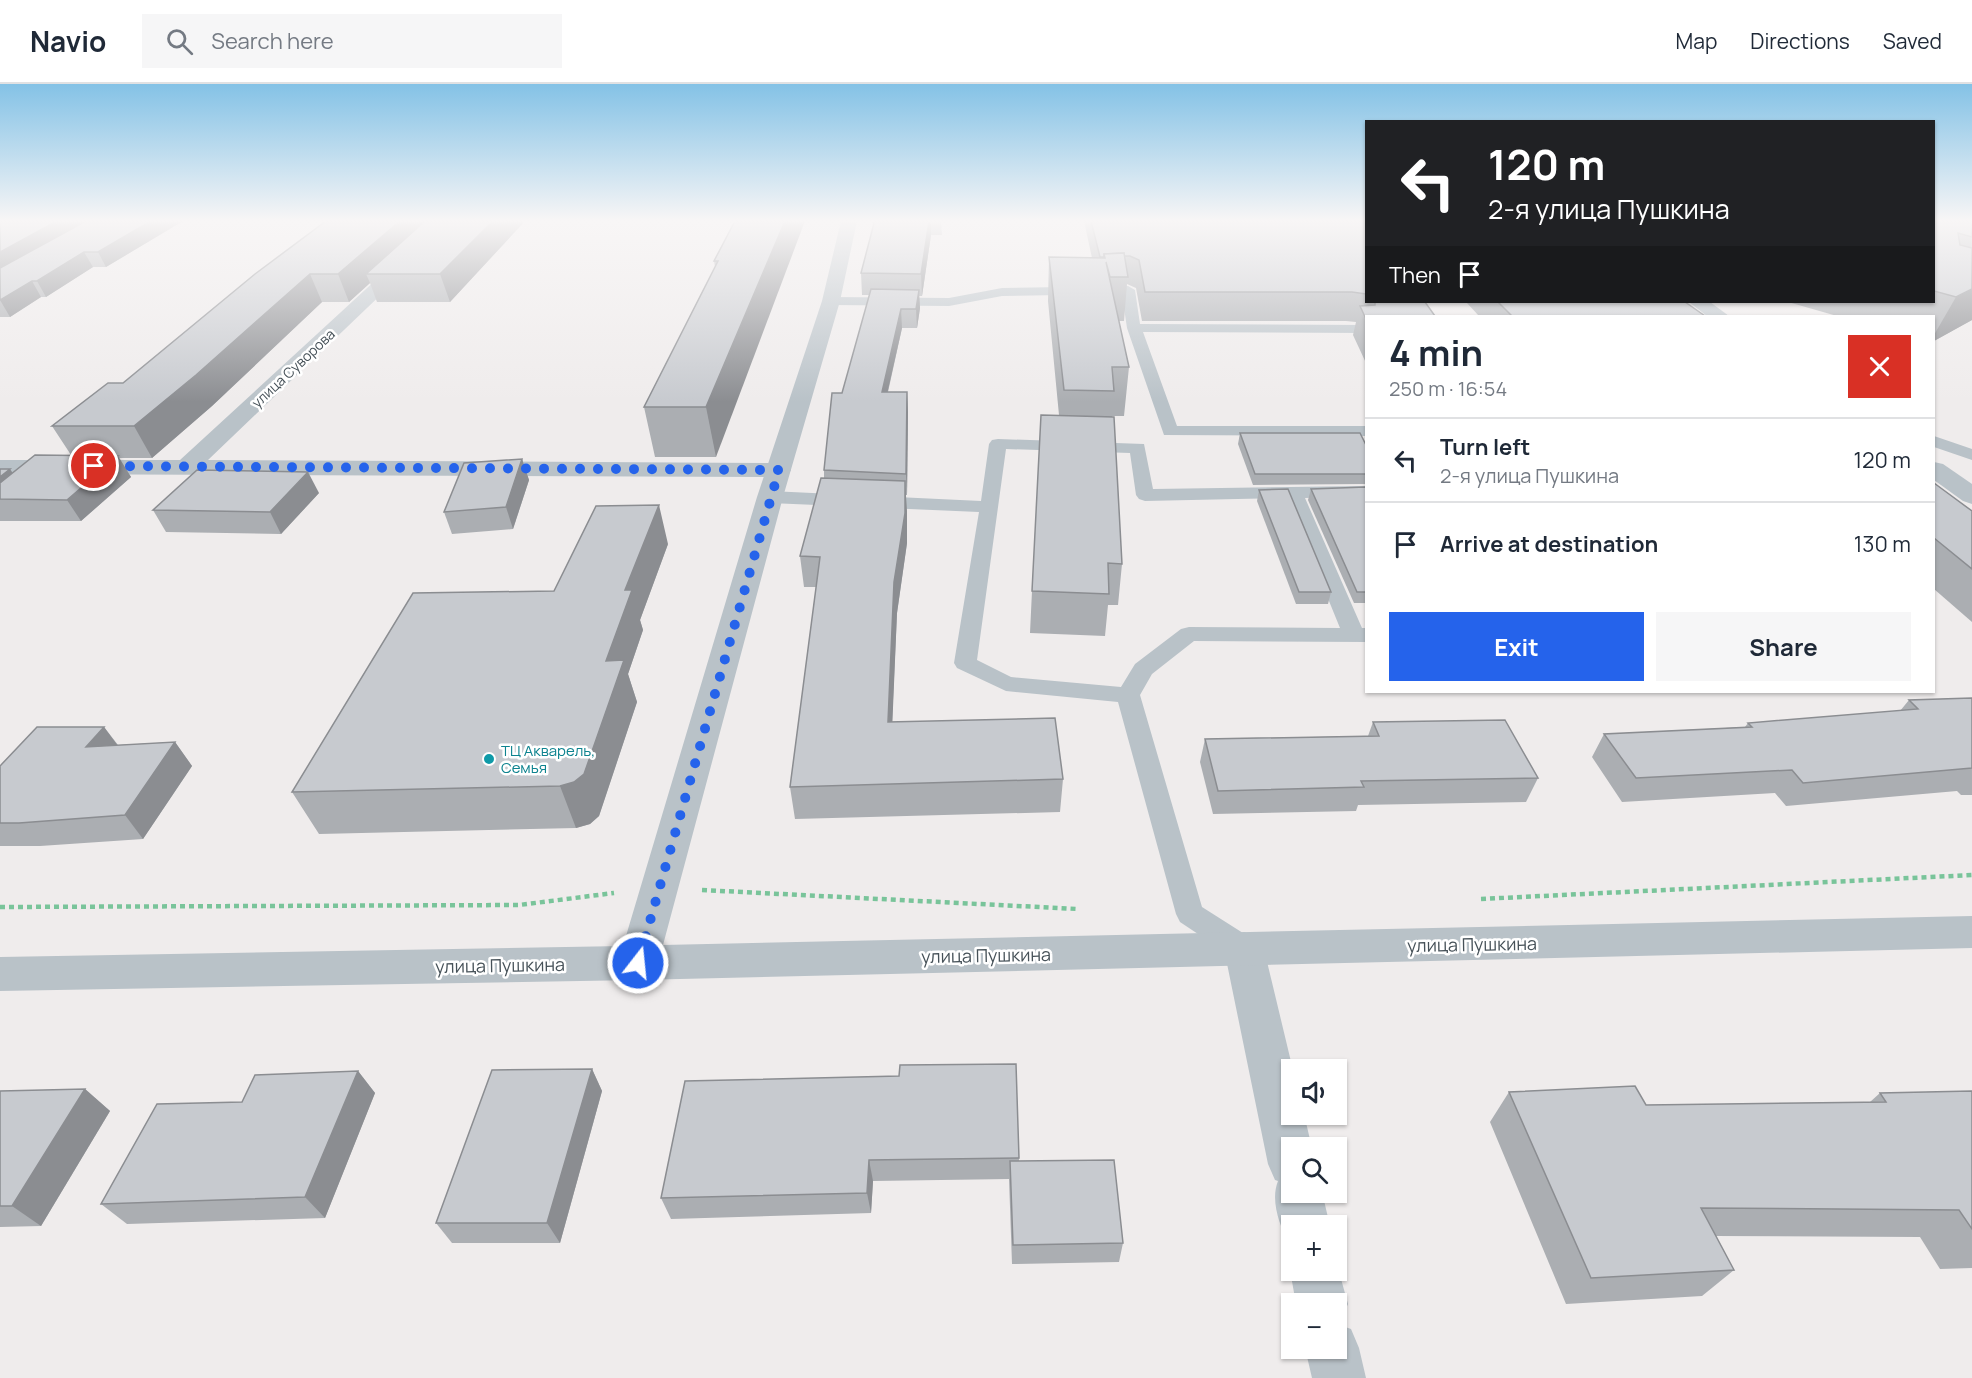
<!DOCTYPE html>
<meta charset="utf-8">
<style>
:root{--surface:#fff;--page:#f6f6f7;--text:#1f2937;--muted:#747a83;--line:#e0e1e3;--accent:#2563eb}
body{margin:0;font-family:Manrope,sans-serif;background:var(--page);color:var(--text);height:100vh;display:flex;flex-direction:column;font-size:22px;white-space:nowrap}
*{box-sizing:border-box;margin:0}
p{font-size:20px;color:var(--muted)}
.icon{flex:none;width:33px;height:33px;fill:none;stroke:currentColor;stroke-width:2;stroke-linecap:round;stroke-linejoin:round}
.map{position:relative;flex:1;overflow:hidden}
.sheet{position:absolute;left:1365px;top:231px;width:570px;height:378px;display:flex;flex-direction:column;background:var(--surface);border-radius:0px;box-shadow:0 2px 4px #0004}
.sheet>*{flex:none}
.banner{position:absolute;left:1365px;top:36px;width:570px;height:183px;border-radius:0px;box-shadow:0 2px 4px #0004;background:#202124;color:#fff;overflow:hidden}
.controls{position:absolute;left:1281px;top:975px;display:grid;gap:12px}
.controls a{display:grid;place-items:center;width:66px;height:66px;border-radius:0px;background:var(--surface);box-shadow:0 2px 4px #0004;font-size:30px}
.pin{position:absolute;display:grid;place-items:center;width:51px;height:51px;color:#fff;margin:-26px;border:3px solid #fff;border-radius:50%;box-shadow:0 2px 6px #0007}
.me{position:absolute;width:66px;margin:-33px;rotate:16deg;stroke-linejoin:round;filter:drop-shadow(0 0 4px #0008)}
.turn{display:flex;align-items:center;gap:21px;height:126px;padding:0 24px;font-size:27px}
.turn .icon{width:78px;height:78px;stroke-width:2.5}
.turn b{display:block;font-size:42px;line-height:51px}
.then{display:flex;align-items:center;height:57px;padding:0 24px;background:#0003;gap:12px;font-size:22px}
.round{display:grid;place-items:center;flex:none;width:63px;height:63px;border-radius:0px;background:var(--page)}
.headline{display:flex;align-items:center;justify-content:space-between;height:102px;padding:0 24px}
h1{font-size:36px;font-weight:700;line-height:45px}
.action{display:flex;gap:12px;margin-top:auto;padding:12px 24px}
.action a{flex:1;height:69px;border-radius:0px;background:var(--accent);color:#fff;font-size:24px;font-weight:700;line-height:69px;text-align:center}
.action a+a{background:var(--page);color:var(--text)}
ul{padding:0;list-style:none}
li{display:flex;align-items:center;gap:18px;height:84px;padding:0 24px;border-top:2px solid var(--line)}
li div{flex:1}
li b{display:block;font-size:22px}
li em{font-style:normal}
header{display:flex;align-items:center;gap:36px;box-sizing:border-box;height:84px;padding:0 30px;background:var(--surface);border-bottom:2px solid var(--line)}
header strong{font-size:28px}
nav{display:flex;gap:33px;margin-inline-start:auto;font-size:21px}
.search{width:420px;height:54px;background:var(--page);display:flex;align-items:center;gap:15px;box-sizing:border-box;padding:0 21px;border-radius:0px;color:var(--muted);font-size:22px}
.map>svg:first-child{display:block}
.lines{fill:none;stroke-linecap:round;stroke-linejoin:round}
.path{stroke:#79c49a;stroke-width:4.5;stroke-dasharray:5 4;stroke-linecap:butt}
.service{fill:#b9c2c8;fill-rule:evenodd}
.minor{fill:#b9c2c8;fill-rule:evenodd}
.tertiary{fill:#b9c2c8;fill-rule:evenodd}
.wall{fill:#abaeb2}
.shaded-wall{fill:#8b8d91}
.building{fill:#c7cacf;stroke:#8b8d91;stroke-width:1.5}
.route{stroke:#2563eb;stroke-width:10;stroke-dasharray:0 18}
.culture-dot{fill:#0f9aa8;stroke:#fff;stroke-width:2}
.labels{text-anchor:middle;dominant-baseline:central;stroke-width:5;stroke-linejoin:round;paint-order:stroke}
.far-street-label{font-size:14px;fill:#465158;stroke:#fff}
.culture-label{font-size:15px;fill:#0d838f;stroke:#fff;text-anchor:start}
.near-street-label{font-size:18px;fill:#465158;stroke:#fff}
</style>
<header>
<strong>Navio</strong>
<div class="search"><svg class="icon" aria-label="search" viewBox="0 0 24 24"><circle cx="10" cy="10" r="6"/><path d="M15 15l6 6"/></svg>Search here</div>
<nav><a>Map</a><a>Directions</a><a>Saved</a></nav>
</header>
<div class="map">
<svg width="1972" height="1294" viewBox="0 0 1972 1294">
<rect width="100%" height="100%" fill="#efecec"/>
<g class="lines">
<g class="path">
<polyline points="702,806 1078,825"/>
<polyline points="1481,815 1972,791"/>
<polyline points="0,823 519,821 614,809"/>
</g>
<g class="service">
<polygon points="1128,202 1135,206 1140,240 1366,241 1366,249 1143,248 1177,342 1366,342 1366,352 1164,351 1127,244 1122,210 1002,212 949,222 831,221 824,217 831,213 949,214 1002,204"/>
<polygon points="1934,352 1972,365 1972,376 1934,363"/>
<path d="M998,355L1144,360L1153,405L1366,402V412L1305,414L1362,544H1366V558L1194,557L1152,590L1140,611L1202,823L1254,856L1259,865L1254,874L1244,877L1234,874L1180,838L1176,830L1118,618L1006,607L957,584L954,579L979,428L770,419L763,417L761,413L763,409L770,407L981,417L989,360L992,356ZM1006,365L1130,369L1136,411L1139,415L1145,417L1287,414L1340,544L1189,543L1181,545L1135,580L1121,603L1011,593L977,576Z"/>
</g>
<g class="minor">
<polygon points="440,137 458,137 208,376 779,379 788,381 791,386 788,391 779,393 0,390 0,376 180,376"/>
<polygon points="1689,218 1710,218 1729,232 1707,232"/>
<polygon points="1934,378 1943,380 1972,400 1972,420 1963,417 1934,396"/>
<path d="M1244,848L1258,853L1264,865L1293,986L1292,1030H1304L1312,1064H1292V1108H1322L1330,1142H1292V1161L1288,1159C1280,1141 1270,1117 1278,1097L1275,1096L1268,1080L1224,865L1230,853Z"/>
<polygon points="1336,1177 1348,1220 1340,1238 1337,1240 1351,1245 1359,1264 1366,1294 1312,1294 1305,1264 1336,1264 1336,1220 1296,1220 1290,1186 1292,1182 1292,1186 1336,1186"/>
</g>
<polygon class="tertiary" points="841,137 857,137 840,217 783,413 663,861 1972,832 1972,864 638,896 0,907 0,873 623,862 757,413 822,217"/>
</g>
<g class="wall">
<polygon points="0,137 183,137 106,183 93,183 46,213 41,213 10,233 0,233"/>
<polygon points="525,137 450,218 377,218 370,199 349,218 322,218 212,322 152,374 119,374 131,393 81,437 0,437 0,385 13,389 71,371 52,342 123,299 255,190"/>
<polygon points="735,137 716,373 655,373 644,323 715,183 714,177"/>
<polygon points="874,137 941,137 942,151 931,151 922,212 919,212 920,224 917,244 902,244 888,308 907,308 908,328 907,411 906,411 907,459 897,529 892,638 1063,695 1060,728 795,735 790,703 816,503 804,503 800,472 824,394 824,386 842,309 870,211 862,211 861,189 873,143"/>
<polygon points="1084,137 1366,137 1366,218 1425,218 1366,232 1366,279 1353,251 1356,238 1346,237 1142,237 1136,204 1127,200 1124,237 1119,237 1129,283 1124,332 1112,332 1112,333 1122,480 1118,521 1108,521 1105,552 1030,549 1032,507 1059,331 1048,217 1049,173 1092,174"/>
<polygon points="1934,137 1972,137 1972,236 1934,257 1934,232 1837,232 1788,218 1934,218"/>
<polygon points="1466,218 1685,218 1705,232 1479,232"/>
<polygon points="1240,349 1366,361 1366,400 1253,401 1238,360"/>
<polygon points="522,375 529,396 513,445 452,450 444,428"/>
<polygon points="1934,399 1972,427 1972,538 1934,505"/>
<polygon points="1366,403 1366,519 1354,519 1308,416 1311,405"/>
<polygon points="1259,406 1331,508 1328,520 1296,520 1257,417"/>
<polygon points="319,409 281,450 166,448 153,426"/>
<polygon points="668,460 640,536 643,546 628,590 637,618 599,732 590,740 576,744 319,750 292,708 554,507"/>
<polygon points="1972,614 1972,711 1961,711 1957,707 1786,722 1775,709 1622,718 1592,673 1604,650 1745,643 1748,639 1900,627 1909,616"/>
<polygon points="1373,638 1538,694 1526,718 1358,721 1356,727 1213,730 1200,678 1205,655 1368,652"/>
<polygon points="104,643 118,661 175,658 192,682 143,755 40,762 0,762 0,682"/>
<polygon points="1016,980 1019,1077 1123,1159 1119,1178 1012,1180 1009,1095 873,1097 871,1129 671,1135 661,1114 899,992"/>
<polygon points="592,985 602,1007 560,1159 452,1159 436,1139"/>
<polygon points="358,987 375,1009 325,1134 127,1140 101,1120"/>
<polygon points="85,1005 110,1027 41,1142 0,1143 0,1007"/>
<polygon points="1972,1007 1972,1184 1940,1185 1920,1153 1715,1152 1734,1186 1702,1212 1566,1220 1490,1038 1509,1008 1646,1021 1870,1018 1880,1009"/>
</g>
<g class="shaded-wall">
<polygon points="57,137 93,137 0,188 0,168"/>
<polygon points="151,137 183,137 106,183 98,168"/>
<polygon points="400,137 437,137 366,190 370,199 349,218 338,190"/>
<polygon points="493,137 525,137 450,218 440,190"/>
<polygon points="785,137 805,137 716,373 706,323"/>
<polygon points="929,137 931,137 931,151 922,212 921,190"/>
<polygon points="84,168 93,183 46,213 37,197"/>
<polygon points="310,190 322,218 212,322 152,374 134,342"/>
<polygon points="32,197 41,213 10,233 0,216"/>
<polygon points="1972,205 1972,236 1934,257 1934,251 1956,213"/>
<polygon points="919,206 920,224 917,244 916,225"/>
<polygon points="901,225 902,244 883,328 882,308"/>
<polygon points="907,308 908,328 907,411 906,390"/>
<polygon points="118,372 131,393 81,437 67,416"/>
<polygon points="522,375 529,396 513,445 506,423"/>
<polygon points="10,385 25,407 0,415 0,393"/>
<polygon points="308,388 319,409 281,450 270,428"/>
<polygon points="905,397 907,427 907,459 897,529 891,671 888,638 894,498"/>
<polygon points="659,421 668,460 640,536 643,546 628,590 637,618 599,732 590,740 576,744 560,702 606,577 625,506"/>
<polygon points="104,643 121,666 86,663"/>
<polygon points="175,658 192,682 143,755 125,731"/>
<polygon points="592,985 602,1007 560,1159 547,1139"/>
<polygon points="358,987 375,1009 325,1134 305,1113"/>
<polygon points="85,1005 110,1027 41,1142 12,1122"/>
<polygon points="869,1076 873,1097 871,1129 867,1109"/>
</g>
<g class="building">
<polygon points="0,137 57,137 0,168"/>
<polygon points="86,137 151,137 98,168 84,168 37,197 32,197 0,216 0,184"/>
<polygon points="326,137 400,137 338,190 310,190 196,291 134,342 52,342 108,299 123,299 255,190"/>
<polygon points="425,137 493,137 440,190 366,190"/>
<polygon points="735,137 785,137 706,323 644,323 718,177 714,177"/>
<polygon points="874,137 929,137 921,190 861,189 873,143"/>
<polygon points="1091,137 1366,137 1366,210 1352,208 1145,208 1139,176 1130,172 1124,172 1124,169 1104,170 1104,173 1100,173"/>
<polygon points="1934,137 1972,137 1972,153 1958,149 1960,161 1972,164 1972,205 1956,213 1934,207"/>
<polygon points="1124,169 1128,193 1110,193 1106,178 1129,283 1112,283 1114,307 1064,306 1049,173 1105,174 1104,170"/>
<polygon points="871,205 919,206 916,225 901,225 882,308 907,308 906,390 824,386 832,309 842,309"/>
<polygon points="1375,218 1425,218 1435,232 1366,232 1366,235 1360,222 1375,221"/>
<polygon points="1498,218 1685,218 1705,232 1512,232"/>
<polygon points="1041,331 1114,333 1122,480 1108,479 1109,510 1032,507"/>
<polygon points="1240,349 1360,349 1366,361 1366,390 1255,390"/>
<polygon points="35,371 118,372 67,416 0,415 0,399"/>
<polygon points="522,375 506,423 444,428 464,379"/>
<polygon points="0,385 10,385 0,393"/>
<polygon points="197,386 308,388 270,428 153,426"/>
<polygon points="821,394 905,397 905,429 894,498 888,638 1055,634 1063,695 790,703 820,473 800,472"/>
<polygon points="1934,399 1972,427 1972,485 1934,454"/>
<polygon points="1366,403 1366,508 1357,508 1311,405"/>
<polygon points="1288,405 1331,508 1299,508 1259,406"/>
<polygon points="659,421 625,506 632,506 606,577 624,576 584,690 574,698 560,702 292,708 413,509 554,507 596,422"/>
<polygon points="1972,614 1972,684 1803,699 1792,686 1636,694 1604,650 1752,643 1748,639 1918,625 1909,616"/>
<polygon points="1505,636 1538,694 1361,697 1364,703 1218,707 1205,655 1379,652 1373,638"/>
<polygon points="37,643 104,643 86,663 175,658 125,731 19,739 0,739 0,682"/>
<polygon points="1016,980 1019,1074 869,1076 867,1109 661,1114 685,997 899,992 900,981"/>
<polygon points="592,985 547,1139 436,1139 492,986"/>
<polygon points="358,987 305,1113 101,1120 157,1020 242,1018 255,991"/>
<polygon points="1635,1002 1646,1021 1886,1018 1880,1009 1972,1007 1972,1145 1959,1126 1701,1124 1734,1186 1591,1194 1509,1008"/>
<polygon points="85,1005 12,1122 0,1122 0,1007"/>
<polygon points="1114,1076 1123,1159 1013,1161 1010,1077"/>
</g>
<linearGradient id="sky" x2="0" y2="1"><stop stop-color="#84c2e6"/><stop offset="0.43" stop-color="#f8f6f6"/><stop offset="1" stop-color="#f8f6f6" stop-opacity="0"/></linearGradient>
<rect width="1972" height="318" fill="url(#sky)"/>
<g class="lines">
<polyline class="route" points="94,382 779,386 638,879"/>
</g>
<circle class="culture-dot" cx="489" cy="675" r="6"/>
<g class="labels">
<g class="far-street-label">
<text transform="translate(293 284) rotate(-43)">улица Суворова</text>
</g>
<g class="culture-label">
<text x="501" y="666">ТЦ Акварель,<tspan x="501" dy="17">Семья</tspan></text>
</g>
<g class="near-street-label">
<text transform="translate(1472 860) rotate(-1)">улица Пушкина</text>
<text transform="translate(986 871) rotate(-1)">улица Пушкина</text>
<text transform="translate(500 881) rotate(-1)">улица Пушкина</text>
</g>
</g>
</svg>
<div class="controls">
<a><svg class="icon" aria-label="sound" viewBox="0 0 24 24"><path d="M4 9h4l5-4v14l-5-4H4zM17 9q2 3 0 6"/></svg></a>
<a><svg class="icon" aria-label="search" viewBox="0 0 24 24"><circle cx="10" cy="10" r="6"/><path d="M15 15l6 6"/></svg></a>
<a>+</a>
<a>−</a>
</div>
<div class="pin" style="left:94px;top:382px;background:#d93025"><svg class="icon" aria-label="arrive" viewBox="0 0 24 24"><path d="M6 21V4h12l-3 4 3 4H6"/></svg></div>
<svg class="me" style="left:638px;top:879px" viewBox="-20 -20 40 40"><circle r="17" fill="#2563eb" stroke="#fff" stroke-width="3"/><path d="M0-11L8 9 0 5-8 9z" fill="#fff"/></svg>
<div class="banner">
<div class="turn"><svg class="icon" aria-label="left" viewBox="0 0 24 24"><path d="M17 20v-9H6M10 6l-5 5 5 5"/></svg><div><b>120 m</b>2-я улица Пушкина</div></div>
<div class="then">Then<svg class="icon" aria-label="arrive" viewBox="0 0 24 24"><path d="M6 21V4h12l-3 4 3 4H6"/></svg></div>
</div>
<section class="sheet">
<div class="headline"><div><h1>4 min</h1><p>250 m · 16:54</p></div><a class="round" style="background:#d93025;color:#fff"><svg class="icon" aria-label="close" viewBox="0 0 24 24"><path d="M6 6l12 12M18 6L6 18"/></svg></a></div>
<ul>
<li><svg class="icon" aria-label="left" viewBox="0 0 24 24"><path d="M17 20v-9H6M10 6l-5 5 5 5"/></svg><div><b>Turn left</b><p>2-я улица Пушкина</p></div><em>120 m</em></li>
<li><svg class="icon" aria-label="arrive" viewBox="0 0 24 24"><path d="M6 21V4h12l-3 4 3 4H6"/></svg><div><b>Arrive at destination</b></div><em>130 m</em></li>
</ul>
<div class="action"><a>Exit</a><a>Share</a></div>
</section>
</div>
